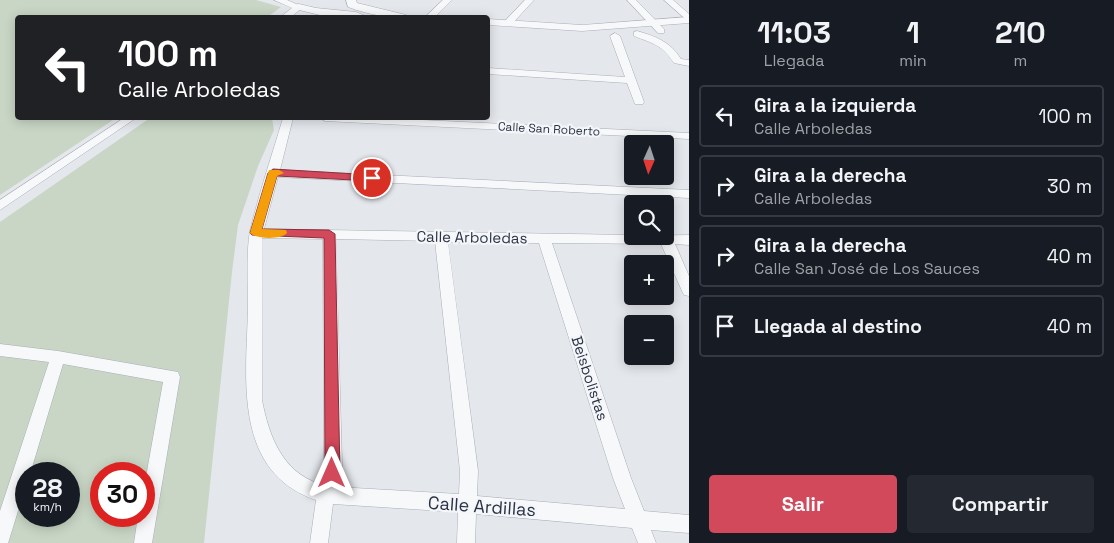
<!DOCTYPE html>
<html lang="es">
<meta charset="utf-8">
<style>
:root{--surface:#171b24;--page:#242831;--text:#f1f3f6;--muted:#9ea1a6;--line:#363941;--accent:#d1495b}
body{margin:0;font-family:"Space Grotesk",sans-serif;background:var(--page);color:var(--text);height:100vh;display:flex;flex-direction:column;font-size:19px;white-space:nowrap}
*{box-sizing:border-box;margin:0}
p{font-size:16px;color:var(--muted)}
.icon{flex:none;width:28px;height:28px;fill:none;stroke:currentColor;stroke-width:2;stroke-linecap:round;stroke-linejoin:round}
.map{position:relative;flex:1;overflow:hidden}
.drawer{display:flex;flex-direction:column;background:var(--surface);width:425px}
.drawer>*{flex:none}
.hud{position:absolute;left:15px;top:15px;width:475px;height:105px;border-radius:5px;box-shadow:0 2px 12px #0003;background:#202124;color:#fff;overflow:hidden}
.needle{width:32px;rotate:183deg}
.fabs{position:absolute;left:624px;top:135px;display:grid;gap:10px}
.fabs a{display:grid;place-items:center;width:50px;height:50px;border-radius:5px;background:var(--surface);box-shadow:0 2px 12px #0003;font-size:25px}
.speed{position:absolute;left:15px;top:462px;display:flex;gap:10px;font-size:25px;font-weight:700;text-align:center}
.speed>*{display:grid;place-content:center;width:65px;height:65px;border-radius:50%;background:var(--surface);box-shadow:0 2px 12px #0003;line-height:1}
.speed small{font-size:12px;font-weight:400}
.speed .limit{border:8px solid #d22;background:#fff;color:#111}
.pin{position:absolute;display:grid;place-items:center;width:42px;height:42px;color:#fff;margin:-21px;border:2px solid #fff;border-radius:50%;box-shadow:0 1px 5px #0007}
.me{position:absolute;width:55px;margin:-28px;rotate:0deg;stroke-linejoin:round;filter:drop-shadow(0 0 4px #0008)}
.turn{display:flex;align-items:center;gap:18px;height:105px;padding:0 20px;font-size:22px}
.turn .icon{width:65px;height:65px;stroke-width:2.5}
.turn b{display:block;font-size:35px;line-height:42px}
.eta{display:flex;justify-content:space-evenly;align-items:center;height:85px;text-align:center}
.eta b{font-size:30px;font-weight:800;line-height:35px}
.action{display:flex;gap:10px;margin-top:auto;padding:10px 20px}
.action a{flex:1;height:58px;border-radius:5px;background:var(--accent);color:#fff;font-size:20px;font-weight:800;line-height:58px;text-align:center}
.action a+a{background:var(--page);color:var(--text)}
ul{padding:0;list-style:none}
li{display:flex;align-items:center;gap:15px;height:62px;margin:0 10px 8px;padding:0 10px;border:2px solid var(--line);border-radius:5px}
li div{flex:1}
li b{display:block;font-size:19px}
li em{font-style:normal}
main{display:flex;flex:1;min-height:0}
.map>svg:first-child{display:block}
.green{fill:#c9d6c5;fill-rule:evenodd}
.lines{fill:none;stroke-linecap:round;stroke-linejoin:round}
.minor-casing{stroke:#a9aeb7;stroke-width:1}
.tertiary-casing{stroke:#a9aeb7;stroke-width:1}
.minor{fill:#f7f8fa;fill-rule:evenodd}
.tertiary{fill:#f7f8fa;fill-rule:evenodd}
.route{fill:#d1495b;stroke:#882f3b}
.slow{fill:#f59e0b}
.labels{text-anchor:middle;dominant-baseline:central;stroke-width:4.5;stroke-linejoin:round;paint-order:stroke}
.far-street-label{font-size:12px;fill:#2b3445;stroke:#f4f6f9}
.street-label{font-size:15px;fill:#2b3445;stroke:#f4f6f9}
.near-street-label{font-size:18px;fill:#2b3445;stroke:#f4f6f9}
</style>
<main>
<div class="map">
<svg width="689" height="543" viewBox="0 0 689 543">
<rect width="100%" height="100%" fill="#e4e7ec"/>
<g class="green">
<polygon points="0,0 256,0 281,7 266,18 18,18 18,118 116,118 0,195"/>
<path d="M150,118H272L274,130L258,166L238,225L232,272L204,543H0V222ZM26,474H69V516H26ZM101,474H144V516H101Z"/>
</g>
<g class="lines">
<defs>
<g id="minor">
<polygon points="274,0 287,0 303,7 290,18 279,18 292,8"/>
<polygon points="443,0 452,0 434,18 424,18"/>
<polygon points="525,0 534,0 511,25 505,25 505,21"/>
<polygon points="627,0 636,0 664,29 664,33 658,33"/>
<polygon points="664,0 673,0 689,14 689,22"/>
<path d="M637,31C655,36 671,42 681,59L689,60V66L674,63C661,44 654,44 634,36V32Z"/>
<polygon points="615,33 620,36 644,102 643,104 635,104 627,83 488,74 488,68 625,77 610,36"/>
<polygon points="124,118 136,118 0,210 0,200"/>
<path d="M283,118H293L280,170L689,190V198L278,177L264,229L632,235V236L689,235V245L675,244L689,276V296L684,295L682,291L661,244L552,243L631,478L644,511L689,515V533L651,530L656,543H638L632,528L476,514L475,543H457L458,512L333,504L328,543H310L316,500C233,472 246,379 248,310C248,289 246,251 250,231C259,193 272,155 283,118ZM262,238L323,239L324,467L320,484C282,472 269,436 262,400ZM336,239L435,241L460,471L459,494L337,487L342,467ZM448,242L539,243L613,478L625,509L477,496L478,471Z"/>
<polygon points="320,118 381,118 689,133 689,139 325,121"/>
<polygon points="0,344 58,351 178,372 180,377 152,543 134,543 138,516 144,516 144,488 163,382 63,364 30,474 26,474 26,485 9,540 8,543 0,543 0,511 49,362 0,356"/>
</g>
<g id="tertiary">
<path d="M346,0H356L357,3L406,15L411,18C389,18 369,15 348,7Z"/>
<polygon points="299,4 316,8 356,12 370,18 324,16 295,9 293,7 295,5"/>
<polygon points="689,17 689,23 582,31 488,25 488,19 582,25"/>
</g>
</defs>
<use href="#minor" class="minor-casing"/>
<use href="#tertiary" class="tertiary-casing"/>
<use href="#minor" class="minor"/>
<use href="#tertiary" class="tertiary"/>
</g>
<polygon class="route" points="273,169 372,175 377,178 372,181 277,176 262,229 329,230 335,234 340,473 338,478 332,480 327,478 325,473 324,238 252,235 250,233 268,173"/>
<path class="slow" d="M269,170H279L284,173L277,176L262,229L286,230L287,233C281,240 256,239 250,233Z"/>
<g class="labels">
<g class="far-street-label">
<text transform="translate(549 129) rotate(3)">Calle San Roberto</text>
</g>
<g class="street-label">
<text transform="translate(472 237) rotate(1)">Calle Arboledas</text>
<text transform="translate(590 378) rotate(72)">Beisbolistas</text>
</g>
<g class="near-street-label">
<text transform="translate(482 506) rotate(4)">Calle Ardillas</text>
</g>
</g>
</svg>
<div class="fabs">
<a><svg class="needle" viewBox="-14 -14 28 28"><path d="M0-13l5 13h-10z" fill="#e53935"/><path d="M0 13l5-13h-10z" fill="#9ea1a6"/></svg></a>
<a><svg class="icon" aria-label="search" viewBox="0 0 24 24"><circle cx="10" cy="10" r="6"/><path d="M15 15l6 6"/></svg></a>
<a>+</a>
<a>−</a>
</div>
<div class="speed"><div>28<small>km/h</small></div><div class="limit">30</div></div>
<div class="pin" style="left:372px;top:178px;background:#d93025"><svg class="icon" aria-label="arrive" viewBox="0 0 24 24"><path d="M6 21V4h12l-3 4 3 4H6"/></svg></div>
<svg class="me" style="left:332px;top:473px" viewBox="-20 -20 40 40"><path d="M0-17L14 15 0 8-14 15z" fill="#d1495b" stroke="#fff" stroke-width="4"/></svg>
<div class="hud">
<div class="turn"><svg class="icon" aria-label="left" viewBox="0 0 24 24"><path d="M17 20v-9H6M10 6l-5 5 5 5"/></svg><div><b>100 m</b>Calle Arboledas</div></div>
</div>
</div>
<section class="drawer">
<div class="eta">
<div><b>11:03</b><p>Llegada</p></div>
<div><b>1</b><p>min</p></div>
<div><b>210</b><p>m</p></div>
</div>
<ul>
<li><svg class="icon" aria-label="left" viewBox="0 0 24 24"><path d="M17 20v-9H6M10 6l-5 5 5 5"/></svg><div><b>Gira a la izquierda</b><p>Calle Arboledas</p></div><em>100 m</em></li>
<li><svg class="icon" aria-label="right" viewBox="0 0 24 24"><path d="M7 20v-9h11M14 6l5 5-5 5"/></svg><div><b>Gira a la derecha</b><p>Calle Arboledas</p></div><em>30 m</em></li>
<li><svg class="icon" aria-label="right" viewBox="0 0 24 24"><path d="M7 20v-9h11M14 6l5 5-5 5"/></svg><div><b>Gira a la derecha</b><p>Calle San José de Los Sauces</p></div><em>40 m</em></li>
<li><svg class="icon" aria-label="arrive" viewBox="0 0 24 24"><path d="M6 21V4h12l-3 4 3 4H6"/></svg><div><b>Llegada al destino</b></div><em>40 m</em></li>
</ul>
<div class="action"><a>Salir</a><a>Compartir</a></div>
</section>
</main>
